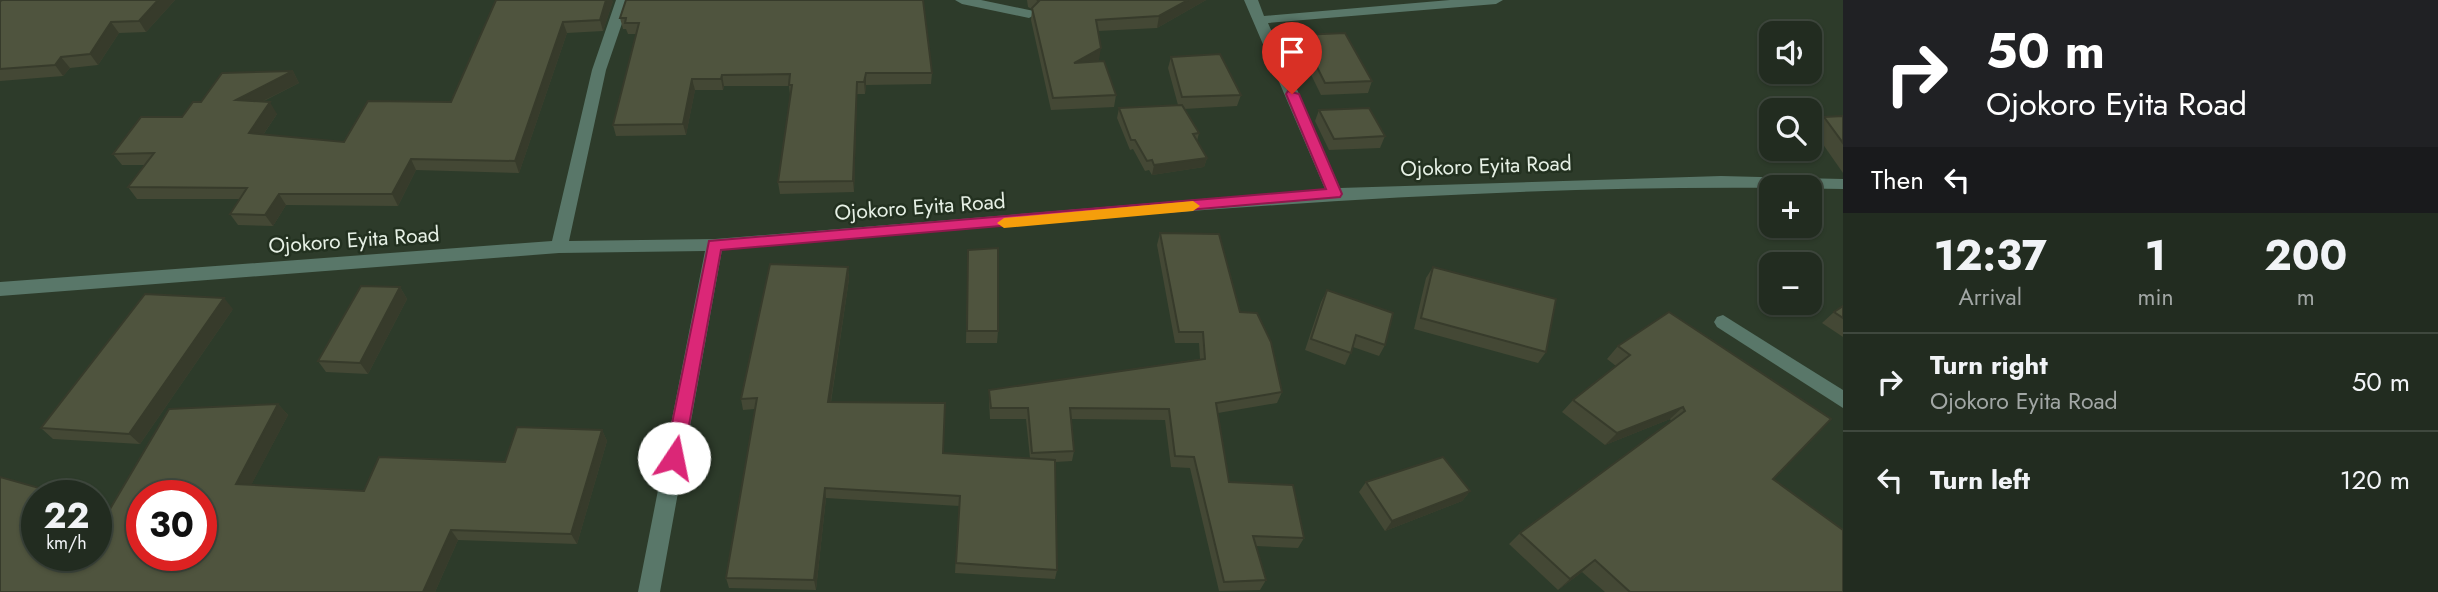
<!DOCTYPE html>
<meta charset="utf-8">
<style>
:root{--surface:#222c20;--page:#2e382d;--text:#f1f3f6;--muted:#a2a7a5;--line:#3f483e}
body{margin:0;font-family:Jost,sans-serif;background:var(--page);color:var(--text);height:100vh;display:flex;flex-direction:column;font-size:26px;white-space:nowrap}
*{box-sizing:border-box;margin:0}
p{font-size:23px;color:var(--muted)}
.icon{flex:none;width:38px;height:38px;fill:none;stroke:currentColor;stroke-width:2;stroke-linecap:round;stroke-linejoin:round}
.map{position:relative;flex:1;overflow:hidden}
.details{display:flex;flex-direction:column;background:var(--surface);width:595px}
.details>*{flex:none}
.banner{background:#202124;color:#fff;overflow:hidden}
.controls{position:absolute;left:1759px;top:21px;display:grid;gap:14px}
.controls a{display:grid;place-items:center;width:63px;height:63px;border-radius:14px;background:var(--surface);box-shadow:0 2px 5px #0004,0 0 0 2px var(--line);font-size:35px}
.speed{position:absolute;left:21px;top:480px;display:flex;gap:14px;font-size:35px;font-weight:700;text-align:center}
.speed>*{display:grid;place-content:center;width:91px;height:91px;border-radius:50%;background:var(--surface);box-shadow:0 2px 5px #0004,0 0 0 2px var(--line);line-height:1}
.speed small{font-size:18px;font-weight:400}
.speed .limit{border:10px solid #d22;background:#fff;color:#111}
.pin{position:absolute;display:grid;place-items:center;width:60px;height:60px;color:#fff;margin:-72px -30px;border-radius:50% 50% 50% 0;rotate:-45deg;box-shadow:0 0 7px #0007}
.pin .icon{rotate:45deg}
.me{position:absolute;width:77px;margin:-38px;rotate:11deg;stroke-linejoin:round;filter:drop-shadow(0 0 5px #0008)}
.turn{display:flex;align-items:center;gap:24px;height:147px;padding:0 28px;font-size:32px}
.turn .icon{width:91px;height:91px;stroke-width:2.5}
.turn b{display:block;font-size:49px;line-height:60px}
.then{display:flex;align-items:center;height:66px;padding:0 28px;background:#0003;gap:14px;font-size:26px}
.eta{display:flex;justify-content:space-evenly;align-items:center;height:119px;text-align:center}
.eta b{font-size:42px;font-weight:700;line-height:49px}
ul{padding:0;list-style:none}
li{display:flex;align-items:center;gap:21px;height:98px;padding:0 28px;border-top:2px solid var(--line)}
li div{flex:1}
li b{display:block;font-size:26px}
li em{font-style:normal}
main{display:flex;flex:1;min-height:0}
.map>svg:first-child{display:block}
.lines{fill:none;stroke-linecap:round;stroke-linejoin:round}
.minor{fill:#597769;fill-rule:evenodd}
.wall{fill:#444835}
.shaded-wall{fill:#373b2b}
.building{fill:#4f543e;stroke:#373b2b;stroke-width:2;fill-rule:evenodd}
.route{fill:#db2777;stroke:#8e194d;stroke-width:2}
.slow{fill:#f59e0b}
.labels{text-anchor:middle;dominant-baseline:central;stroke-width:5;stroke-linejoin:round;paint-order:stroke}
.street-label{font-size:21px;fill:#e6f0e5;stroke:#233120}
</style>
<main>
<div class="map">
<svg width="1843" height="592" viewBox="0 0 1843 592">
<rect width="100%" height="100%" fill="#2d3b2a"/>
<g class="lines">
<g class="minor">
<path d="M616,0H630L606,70L569,241L715,239L1325,189L1244,0H1258L1264,16L1450,0H1503L1496,4L1268,23L1340,188L1721,176L1843,179V189C1472,180 1095,219 722,250L660,592H638L705,251L559,253L0,296V282L552,241L592,70Z"/>
<polygon points="955,0 981,0 1034,11 1036,14 1029,18 962,4"/>
<polygon points="1723,315 1843,390 1843,408 1717,327 1714,322 1717,317"/>
</g>
</g>
<g class="wall">
<polygon points="2,0 175,0 146,32 119,33 98,65 70,68 63,76 0,81 0,1"/>
<polygon points="496,0 613,1 603,31 567,33 519,173 416,170 398,206 286,205 273,226 238,225 230,214 240,199 137,199 128,187 145,165 122,165 113,154 182,117 201,102 293,71 299,83 262,102 277,114 263,135 344,142 451,102"/>
<polygon points="626,0 932,73 931,84 866,85 865,94 857,94 854,192 780,194 778,182 790,95 789,86 724,86 723,90 695,90 686,135 616,136 613,125 636,34 628,34 626,29 623,29 620,18"/>
<polygon points="1027,0 1206,0 1157,28 1098,31 1099,60 1096,62 1116,95 1114,107 1051,110 1031,20 1032,9 1028,7"/>
<polygon points="1301,35 1372,81 1368,93 1321,95 1297,46"/>
<polygon points="1171,57 1241,95 1237,106 1184,109 1199,133 1197,141 1207,158 1204,167 1152,175 1149,170 1145,171 1133,149 1130,150 1117,118 1119,108 1178,105 1168,68"/>
<polygon points="1319,110 1385,136 1380,148 1329,150 1315,121"/>
<polygon points="1843,116 1843,173 1813,130 1824,117"/>
<polygon points="1160,233 1240,312 1282,392 1277,403 1218,413 1229,482 1304,538 1298,548 1256,546 1266,580 1260,590 1219,591 1190,468 1171,467 1165,420 1071,419 1074,451 1072,461 1055,462 1057,570 1055,579 955,573 959,506 826,498 816,590 729,588 726,578 755,409 743,410 741,399 848,267 849,279 831,402 943,453 1030,458 1026,419 990,419 989,401 989,390 1200,359 1199,343 1175,343 1157,245"/>
<polygon points="968,250 998,331 997,343 966,343"/>
<polygon points="1433,267 1546,352 1538,363 1414,329 1426,278"/>
<polygon points="400,287 407,299 368,374 326,372 318,361"/>
<polygon points="1327,290 1385,345 1379,356 1353,347 1345,365 1305,350 1321,302"/>
<polygon points="1843,306 1843,337 1822,323 1834,312"/>
<polygon points="233,309 140,444 53,439 41,428"/>
<polygon points="1669,312 1773,479 1843,592 1605,592 1582,572 1558,590 1509,544 1520,533 1671,421 1670,419 1605,445 1562,412 1573,400 1616,366 1607,359 1618,346"/>
<polygon points="278,404 288,415 251,485 364,491 505,462 602,430 607,441 577,544 458,540 435,592 0,592 110,509"/>
<polygon points="1366,482 1470,491 1462,501 1385,531 1359,492"/>
</g>
<g class="shaded-wall">
<polygon points="158,0 175,0 146,32 139,21"/>
<polygon points="606,0 612,0 613,1 603,31 600,20"/>
<polygon points="1188,0 1206,0 1157,28 1159,16"/>
<polygon points="111,22 119,33 98,65 90,54"/>
<polygon points="563,22 567,33 519,173 515,161"/>
<polygon points="1101,48 1099,60 1073,75 1074,63"/>
<polygon points="61,57 70,68 63,76 55,65"/>
<polygon points="293,71 299,83 243,111 236,100"/>
<polygon points="866,73 866,85 865,94 864,82"/>
<polygon points="722,75 724,86 723,90 721,79"/>
<polygon points="692,79 695,90 686,135 683,124"/>
<polygon points="857,82 857,94 854,192 853,181"/>
<polygon points="270,102 277,114 256,145 249,133"/>
<polygon points="1207,158 1204,167 1152,175 1154,165"/>
<polygon points="411,159 416,170 398,206 392,194"/>
<polygon points="279,194 286,205 273,226 265,215"/>
<polygon points="848,267 849,279 829,413 828,402"/>
<polygon points="400,287 407,299 368,374 360,363"/>
<polygon points="224,298 233,309 140,444 129,434"/>
<polygon points="278,404 288,415 246,495 236,484"/>
<polygon points="1683,407 1670,419 1605,445 1617,433"/>
<polygon points="602,430 607,441 577,544 571,534"/>
<polygon points="825,488 826,498 816,590 814,580"/>
<polygon points="1470,491 1462,501 1385,531 1392,521"/>
<polygon points="451,530 458,540 435,592 423,592"/>
<polygon points="1595,560 1582,572 1558,590 1570,579"/>
</g>
<g class="building">
<polygon points="2,0 158,0 139,21 111,22 90,54 61,57 55,65 0,69 0,1"/>
<polygon points="496,0 606,0 600,20 563,22 515,161 411,159 392,194 279,194 265,215 230,214 247,188 128,187 154,153 113,154 141,117 182,117 193,102 201,102 222,73 293,71 236,100 270,102 249,133 344,142 368,101 451,102"/>
<polygon points="626,0 923,0 932,73 866,73 864,82 857,82 853,181 778,182 792,85 789,85 790,74 722,75 721,79 692,79 683,124 613,125 639,23 625,23 626,18 620,18"/>
<polygon points="1037,0 1188,0 1159,16 1096,20 1101,48 1074,63 1104,61 1116,95 1053,98 1032,8 1039,1"/>
<polygon points="1345,33 1372,81 1325,83 1301,35"/>
<polygon points="1220,54 1241,95 1182,97 1171,57"/>
<polygon points="1182,105 1199,133 1193,134 1207,158 1154,165 1152,160 1147,161 1135,140 1131,140 1119,108"/>
<polygon points="1369,108 1385,136 1334,139 1319,110"/>
<polygon points="1843,116 1843,143 1824,117"/>
<polygon points="1160,233 1219,234 1240,312 1257,313 1271,342 1282,392 1216,403 1229,482 1293,485 1304,538 1253,536 1266,580 1224,582 1194,457 1175,456 1169,409 1070,408 1074,451 1032,453 1028,408 991,408 989,390 1205,359 1203,332 1179,332"/>
<polygon points="998,248 998,331 967,331 968,250"/>
<polygon points="770,264 848,267 828,402 945,403 943,453 1055,460 1057,570 956,563 960,496 825,488 814,580 726,578 757,398 741,399"/>
<polygon points="1433,267 1556,299 1546,352 1421,318"/>
<polygon points="361,286 400,287 360,363 318,361"/>
<polygon points="1327,290 1393,313 1385,345 1356,335 1351,353 1311,339"/>
<polygon points="145,294 224,298 129,434 41,428"/>
<polygon points="1843,306 1843,318 1834,312"/>
<polygon points="1669,312 1831,419 1773,479 1843,530 1843,592 1630,592 1595,560 1570,579 1520,533 1685,411 1683,407 1617,433 1573,400 1630,355 1618,346"/>
<path d="M278,404L236,484L364,491L379,457L505,462L517,427L602,430L571,534L451,530L423,592H0V477L64,495H37V555H96V505L110,509L169,409ZM142,495H201V555H142Z"/>
<polygon points="1443,457 1470,491 1392,521 1366,482"/>
</g>
<polygon class="route" points="1288,91 1299,94 1342,194 1340,197 721,250 683,458 681,464 668,464 665,458 709,241 1326,189 1286,94"/>
<polygon class="slow" points="1193,201 1200,206 1193,211 1004,228 997,223 1004,218"/>
<g class="labels">
<g class="street-label">
<text transform="translate(1486 166) rotate(-2)">Ojokoro Eyita Road</text>
<text transform="translate(920 207) rotate(-4)">Ojokoro Eyita Road</text>
<text transform="translate(354 240) rotate(-4)">Ojokoro Eyita Road</text>
</g>
</g>
</svg>
<div class="controls">
<a><svg class="icon" aria-label="sound" viewBox="0 0 24 24"><path d="M4 9h4l5-4v14l-5-4H4zM17 9q2 3 0 6"/></svg></a>
<a><svg class="icon" aria-label="search" viewBox="0 0 24 24"><circle cx="10" cy="10" r="6"/><path d="M15 15l6 6"/></svg></a>
<a>+</a>
<a>−</a>
</div>
<div class="speed"><div>22<small>km/h</small></div><div class="limit">30</div></div>
<div class="pin" style="left:1292px;top:94px;background:#d93025"><svg class="icon" aria-label="arrive" viewBox="0 0 24 24"><path d="M6 21V4h12l-3 4 3 4H6"/></svg></div>
<svg class="me" style="left:674px;top:458px" viewBox="-20 -20 40 40"><circle r="19" fill="#fff"/><path d="M0-13L10 11 0 6-10 11z" fill="#db2777"/></svg>
</div>
<section class="details">
<div class="banner">
<div class="turn"><svg class="icon" aria-label="right" viewBox="0 0 24 24"><path d="M7 20v-9h11M14 6l5 5-5 5"/></svg><div><b>50 m</b>Ojokoro Eyita Road</div></div>
<div class="then">Then<svg class="icon" aria-label="left" viewBox="0 0 24 24"><path d="M17 20v-9H6M10 6l-5 5 5 5"/></svg></div>
</div>
<div class="eta">
<div><b>12:37</b><p>Arrival</p></div>
<div><b>1</b><p>min</p></div>
<div><b>200</b><p>m</p></div>
</div>
<ul>
<li><svg class="icon" aria-label="right" viewBox="0 0 24 24"><path d="M7 20v-9h11M14 6l5 5-5 5"/></svg><div><b>Turn right</b><p>Ojokoro Eyita Road</p></div><em>50 m</em></li>
<li><svg class="icon" aria-label="left" viewBox="0 0 24 24"><path d="M17 20v-9H6M10 6l-5 5 5 5"/></svg><div><b>Turn left</b></div><em>120 m</em></li>
</ul>
</section>
</main>
